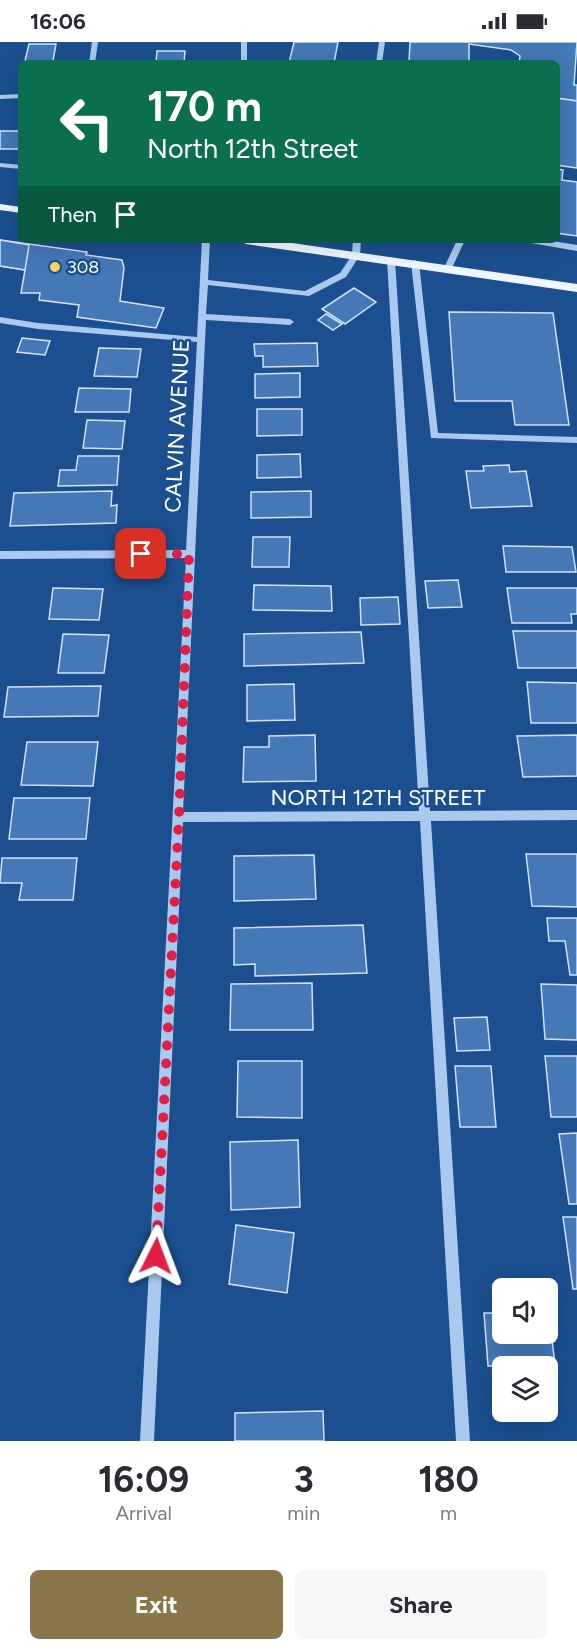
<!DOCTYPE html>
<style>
:root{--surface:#fff;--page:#f7f7f7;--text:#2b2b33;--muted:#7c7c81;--accent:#8a764a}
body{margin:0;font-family:Figtree,sans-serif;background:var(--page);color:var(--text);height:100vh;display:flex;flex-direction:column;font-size:22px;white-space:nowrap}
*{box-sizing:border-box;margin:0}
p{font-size:20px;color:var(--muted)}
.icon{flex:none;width:33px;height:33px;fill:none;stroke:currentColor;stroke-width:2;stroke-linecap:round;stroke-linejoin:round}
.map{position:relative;height:1399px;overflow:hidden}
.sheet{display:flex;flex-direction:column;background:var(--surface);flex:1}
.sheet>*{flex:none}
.top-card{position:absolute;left:18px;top:18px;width:542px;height:183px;border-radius:9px;box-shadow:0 6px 24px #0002;background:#0b6e4f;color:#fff;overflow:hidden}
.buttons{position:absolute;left:492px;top:1236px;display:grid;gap:12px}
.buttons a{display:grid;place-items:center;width:66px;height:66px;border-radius:9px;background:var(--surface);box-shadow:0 6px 24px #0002;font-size:30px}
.pin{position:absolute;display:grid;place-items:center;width:51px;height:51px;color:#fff;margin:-26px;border-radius:12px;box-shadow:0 3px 9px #0006}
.me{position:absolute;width:66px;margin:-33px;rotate:3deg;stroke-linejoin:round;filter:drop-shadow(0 0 4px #0008)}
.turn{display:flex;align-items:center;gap:21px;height:126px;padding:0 30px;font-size:27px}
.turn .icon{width:78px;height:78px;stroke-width:2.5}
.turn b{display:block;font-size:42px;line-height:51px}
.then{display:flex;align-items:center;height:57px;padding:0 30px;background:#0003;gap:12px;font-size:22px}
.eta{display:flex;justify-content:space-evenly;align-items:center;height:102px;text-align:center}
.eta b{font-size:36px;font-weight:700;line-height:42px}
.action{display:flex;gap:12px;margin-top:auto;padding:12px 30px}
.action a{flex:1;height:69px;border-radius:9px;background:var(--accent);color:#fff;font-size:24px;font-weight:700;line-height:69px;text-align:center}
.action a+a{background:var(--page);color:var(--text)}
.status{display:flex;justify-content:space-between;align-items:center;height:42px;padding:0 30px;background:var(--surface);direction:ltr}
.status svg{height:16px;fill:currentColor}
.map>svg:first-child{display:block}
.building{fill:#4478b7;stroke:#cfe3fa;stroke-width:1.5}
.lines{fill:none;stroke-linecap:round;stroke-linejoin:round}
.minor{fill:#a9c9ee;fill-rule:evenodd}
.major{fill:#f0f6ff;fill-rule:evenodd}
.route{stroke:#e11d48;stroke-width:10;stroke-dasharray:0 18}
.poi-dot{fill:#ffd166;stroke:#1b4f8f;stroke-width:2}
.labels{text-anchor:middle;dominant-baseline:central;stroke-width:5;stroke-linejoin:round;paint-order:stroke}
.far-poi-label{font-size:18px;fill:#fff;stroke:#1b4f8f;text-anchor:start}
.street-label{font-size:22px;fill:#fff;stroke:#1b4f8f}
</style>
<div class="status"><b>16:06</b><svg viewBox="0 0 49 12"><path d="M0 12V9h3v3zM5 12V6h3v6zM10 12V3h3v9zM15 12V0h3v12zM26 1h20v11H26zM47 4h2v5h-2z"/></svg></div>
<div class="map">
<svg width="577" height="1399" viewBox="0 0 577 1399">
<rect width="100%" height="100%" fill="#1b4f8f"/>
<g class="building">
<polygon points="294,0 338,0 334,21 289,21"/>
<polygon points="410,0 577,0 574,43 577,43 577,59 556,56 556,21 519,21 520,14 511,8 469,2 469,21 409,21"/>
<polygon points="29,2 56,2 53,19 25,19"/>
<polygon points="157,9 185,9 184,21 156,21"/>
<polygon points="556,56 577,59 577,126 556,123"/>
<rect x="0" y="89" width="21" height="18"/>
<polygon points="556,127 563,128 562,138 577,140 577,194 556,191"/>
<polygon points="0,198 87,210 86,213 122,218 124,226 120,259 164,266 156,286 77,275 79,263 39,258 40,251 21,251 25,228 0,224"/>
<polygon points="0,198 29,203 25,228 0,224"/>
<polygon points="354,246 376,260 345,282 322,267"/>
<polygon points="449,270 553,271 569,383 515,383 512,359 455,359"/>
<polygon points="326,272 342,282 333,288 318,278"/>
<polygon points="22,296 50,299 45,313 17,310"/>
<polygon points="317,301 318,324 263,325 263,314 255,314 254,302"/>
<polygon points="99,306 141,307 137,335 94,334"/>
<polygon points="300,331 300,355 255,356 255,332"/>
<polygon points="79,346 131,347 129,370 75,370"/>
<polygon points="257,367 302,367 302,393 257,394"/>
<polygon points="87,378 125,379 122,407 83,406"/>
<polygon points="300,412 301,435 257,436 257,413"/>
<polygon points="78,414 119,414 117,443 58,444 60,428 76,428"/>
<polygon points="509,423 510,430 526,429 532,464 471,466 466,429 484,429 483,424"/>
<polygon points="112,449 111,464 117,463 116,481 10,484 14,451"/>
<polygon points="311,449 311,475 251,476 251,450"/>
<polygon points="253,495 290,495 289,525 252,525"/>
<polygon points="503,504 572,505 576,530 506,530"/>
<polygon points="458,538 462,565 428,566 425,539"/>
<polygon points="254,543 331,544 332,569 253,568"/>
<polygon points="53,546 103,547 99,578 49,577"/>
<polygon points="507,546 577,546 577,572 571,572 572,581 512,581"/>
<polygon points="398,555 400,582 361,583 360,556"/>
<polygon points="513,589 577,589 577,626 518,626"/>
<polygon points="361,590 364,621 244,624 244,592"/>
<polygon points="63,592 109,593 104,631 58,631"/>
<polygon points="527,640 577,641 577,681 531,681"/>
<polygon points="294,642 295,678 247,679 247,643"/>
<polygon points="101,644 98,674 4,675 8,645"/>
<polygon points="315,693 316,739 243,740 244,705 269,705 269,694"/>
<polygon points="577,693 577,734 523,735 517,694"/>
<polygon points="27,700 98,700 93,744 21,743"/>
<polygon points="14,756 90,756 86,797 9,797"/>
<polygon points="526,812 577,812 577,865 532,864"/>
<polygon points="314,813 316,857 234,859 234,814"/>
<polygon points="2,816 77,816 73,858 19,858 22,841 0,841"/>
<polygon points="547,876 577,876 577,933 570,933 565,899 549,899"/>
<polygon points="363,883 367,931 255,934 255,922 234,923 234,886"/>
<polygon points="312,941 313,988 230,988 231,942"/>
<polygon points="541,942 577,943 577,998 545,997"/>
<polygon points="487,975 490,1008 457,1009 454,976"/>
<polygon points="545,1014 577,1014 577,1075 551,1075"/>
<polygon points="238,1019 302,1019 302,1076 237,1075"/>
<polygon points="455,1024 491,1024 496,1085 460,1085"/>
<polygon points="577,1091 577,1162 569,1162 559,1092"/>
<polygon points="298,1098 300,1165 231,1168 230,1100"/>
<polygon points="563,1175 577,1175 577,1247 573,1247"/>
<polygon points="236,1183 294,1191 287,1251 229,1242"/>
<polygon points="484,1271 502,1271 502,1292 548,1292 549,1271 555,1323 488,1324"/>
<polygon points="323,1369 324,1399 235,1399 235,1371"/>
</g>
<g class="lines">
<g class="minor">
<polygon points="92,0 98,0 95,21 89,21"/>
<rect x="241" y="0" width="6" height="21"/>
<polygon points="379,0 385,0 382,21 376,21"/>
<polygon points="21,52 21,56 0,57 0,53"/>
<polygon points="0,121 21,123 21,127 0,125"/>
<polygon points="202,198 210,198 208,238 305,249 340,231 352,213 353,198 361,198 360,213 346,235 309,254 208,243 206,272 290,277 294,280 290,283 206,278 183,770 419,769 387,218 391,215 395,218 430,769 577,768 577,778 431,779 470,1399 456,1399 420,779 183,780 154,1399 140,1399 186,516 0,517 0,509 186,508 197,300 38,287 0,281 0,275 38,281 197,295"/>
<polygon points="457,198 465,198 451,228 445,228 444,226"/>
<polygon points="527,198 546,198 577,203 577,209 531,201"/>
<polygon points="415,218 419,221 438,391 577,395 577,401 431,396 411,221"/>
</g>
<g class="major">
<polygon points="0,162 21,165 21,171 0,168"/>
<polygon points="240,198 271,198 577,242 577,250 246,202"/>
</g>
</g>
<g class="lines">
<polyline class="route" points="141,512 189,512 179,775 156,1214"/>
</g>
<circle class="poi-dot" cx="55" cy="225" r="6"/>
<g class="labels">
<g class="far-poi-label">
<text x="67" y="225">308</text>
</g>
<g class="street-label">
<text transform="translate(177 384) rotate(-87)">CALVIN AVENUE</text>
<text x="378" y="755">NORTH 12TH STREET</text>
</g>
</g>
</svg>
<div class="buttons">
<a><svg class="icon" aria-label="sound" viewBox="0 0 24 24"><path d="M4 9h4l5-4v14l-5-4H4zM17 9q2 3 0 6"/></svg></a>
<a><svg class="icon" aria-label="layers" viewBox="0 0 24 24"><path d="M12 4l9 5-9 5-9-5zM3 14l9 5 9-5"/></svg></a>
</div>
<div class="pin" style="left:141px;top:512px;background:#d93025"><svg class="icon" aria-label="arrive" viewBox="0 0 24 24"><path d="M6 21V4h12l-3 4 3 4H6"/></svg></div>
<svg class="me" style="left:156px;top:1214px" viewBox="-20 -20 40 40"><path d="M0-17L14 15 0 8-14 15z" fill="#e11d48" stroke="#fff" stroke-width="4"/></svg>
<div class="top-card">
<div class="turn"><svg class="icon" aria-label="left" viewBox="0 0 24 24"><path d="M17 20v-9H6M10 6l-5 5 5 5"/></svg><div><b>170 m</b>North 12th Street</div></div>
<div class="then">Then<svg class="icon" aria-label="arrive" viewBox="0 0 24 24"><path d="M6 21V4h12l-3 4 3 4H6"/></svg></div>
</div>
</div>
<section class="sheet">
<div class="eta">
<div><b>16:09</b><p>Arrival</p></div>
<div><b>3</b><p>min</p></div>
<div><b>180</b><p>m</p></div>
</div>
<div class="action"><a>Exit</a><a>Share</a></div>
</section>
